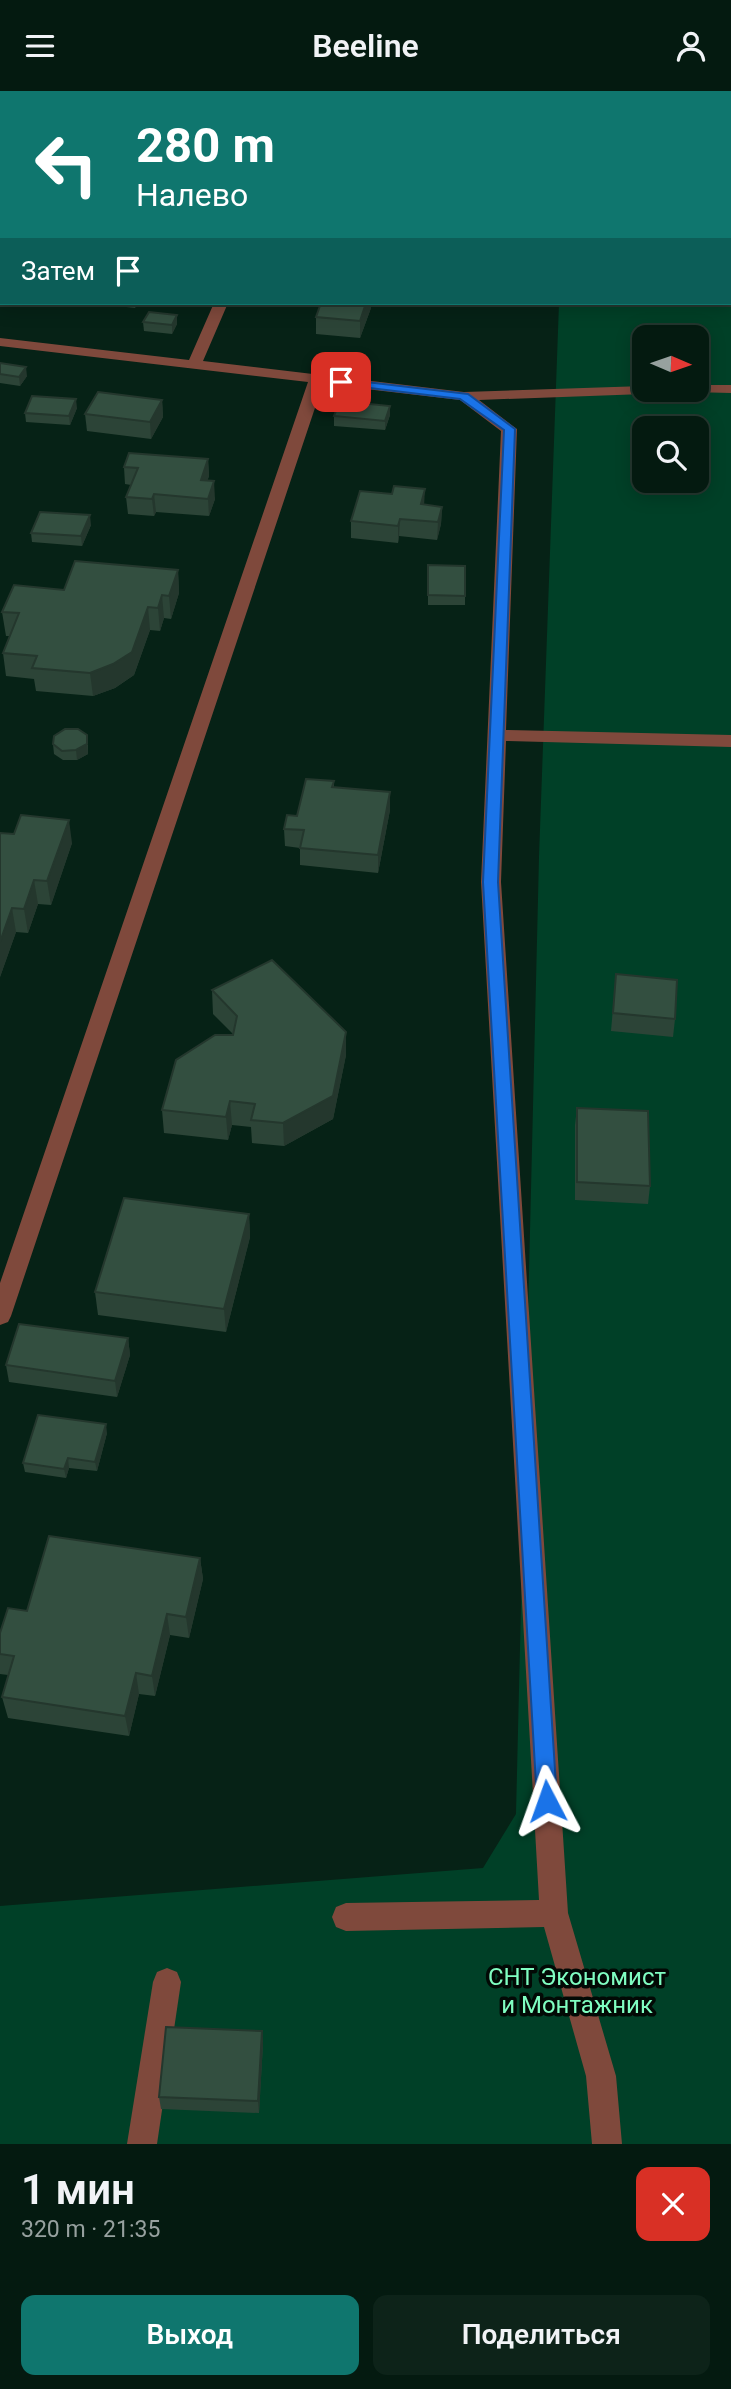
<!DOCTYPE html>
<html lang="ru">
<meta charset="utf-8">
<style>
:root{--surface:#041a10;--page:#0d2319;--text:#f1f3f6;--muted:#97a19f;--line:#253830;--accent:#0f766e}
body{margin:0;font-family:Roboto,sans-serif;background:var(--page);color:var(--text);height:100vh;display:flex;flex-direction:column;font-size:26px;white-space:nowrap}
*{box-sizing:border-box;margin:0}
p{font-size:23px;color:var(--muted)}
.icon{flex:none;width:38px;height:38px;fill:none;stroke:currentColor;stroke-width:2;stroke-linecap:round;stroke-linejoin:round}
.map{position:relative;height:2053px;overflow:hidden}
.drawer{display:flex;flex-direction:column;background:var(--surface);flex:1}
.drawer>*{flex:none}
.hud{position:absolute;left:0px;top:0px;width:732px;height:214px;box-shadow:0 4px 18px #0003,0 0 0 2px var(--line);background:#0f766e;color:#fff;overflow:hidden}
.needle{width:46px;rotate:92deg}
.tools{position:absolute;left:632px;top:234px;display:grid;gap:14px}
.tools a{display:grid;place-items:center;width:77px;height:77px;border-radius:14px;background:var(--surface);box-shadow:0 4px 18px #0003,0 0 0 2px var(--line);font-size:35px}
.pin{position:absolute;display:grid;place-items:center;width:60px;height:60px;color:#fff;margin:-30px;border-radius:14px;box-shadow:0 4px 10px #0006}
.me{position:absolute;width:77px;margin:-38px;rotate:356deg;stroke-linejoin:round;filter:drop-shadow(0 0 5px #0008)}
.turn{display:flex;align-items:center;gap:24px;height:147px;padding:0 21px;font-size:32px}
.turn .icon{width:91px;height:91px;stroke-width:2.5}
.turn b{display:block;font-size:49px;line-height:60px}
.then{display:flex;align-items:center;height:66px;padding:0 21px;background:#0003;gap:14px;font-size:26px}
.round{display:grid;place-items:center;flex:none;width:74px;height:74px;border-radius:14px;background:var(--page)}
.overview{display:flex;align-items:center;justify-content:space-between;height:119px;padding:0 21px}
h1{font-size:42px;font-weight:600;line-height:52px}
.primary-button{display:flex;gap:14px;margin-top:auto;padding:14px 21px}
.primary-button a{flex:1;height:80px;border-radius:14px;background:var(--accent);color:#fff;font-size:28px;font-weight:600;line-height:80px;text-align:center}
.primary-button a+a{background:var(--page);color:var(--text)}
header{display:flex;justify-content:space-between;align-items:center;height:91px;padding:0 21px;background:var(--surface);font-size:32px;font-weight:600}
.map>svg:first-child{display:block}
.green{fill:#004027;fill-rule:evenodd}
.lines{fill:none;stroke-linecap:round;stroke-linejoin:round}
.minor{fill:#7f493c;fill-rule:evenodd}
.wall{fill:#2c4437}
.shaded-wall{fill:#24372d}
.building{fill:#334f40;stroke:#24372d;stroke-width:2}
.route{fill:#1a73e8;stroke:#114b97;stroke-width:2}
.labels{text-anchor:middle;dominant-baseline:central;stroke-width:7;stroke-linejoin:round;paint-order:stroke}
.near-park-label{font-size:24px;fill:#7ffdc1;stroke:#020905}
</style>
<header><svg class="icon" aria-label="menu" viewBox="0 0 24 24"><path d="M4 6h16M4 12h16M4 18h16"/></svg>Beeline<svg class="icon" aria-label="person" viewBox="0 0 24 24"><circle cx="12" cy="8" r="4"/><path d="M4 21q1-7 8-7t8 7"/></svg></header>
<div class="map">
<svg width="731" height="2053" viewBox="0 0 731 2053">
<rect width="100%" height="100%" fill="#062216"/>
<path class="green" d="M566,0H731V2053H0V1815L483,1777L516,1723L539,766L559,212H730V2ZM644,247H696V299H644ZM644,338H696V390H644Z"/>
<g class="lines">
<g class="minor">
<polygon points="111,0 123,0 110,2"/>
<polygon points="308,0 320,0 307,2"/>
<polygon points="0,173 2,173 0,184"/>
<polygon points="214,212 228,212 203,270 464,301 644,295 644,299 651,299 644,303 479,309 517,338 506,639 731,644 731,656 506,650 501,791 568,1822 616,1985 622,2053 592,2053 586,1985 544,1836 346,1840 336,1836 332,1826 336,1816 346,1812 539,1809 481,791 501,340 460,309 323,293 11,1225 8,1231 0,1234 0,1192 308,291 0,255 0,247 189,269"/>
<polygon points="696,294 731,294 731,302 691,301 689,299 696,299"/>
<polygon points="167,1877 177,1881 181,1891 157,2053 127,2053 153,1891 157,1881"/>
</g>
</g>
<g class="wall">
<polygon points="126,0 168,0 167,2 125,2"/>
<polygon points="195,0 250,0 249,2 196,2"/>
<rect x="730" y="53" width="1" height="42"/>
<polygon points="91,212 138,212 135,217"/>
<polygon points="321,212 371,212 371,217 360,247 316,243 316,226"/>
<polygon points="143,231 177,233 172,243 144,240"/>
<polygon points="0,272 27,285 20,295 0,292"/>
<polygon points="162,309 163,326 151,348 87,340 85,323"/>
<polygon points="77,317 70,334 26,331 25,322"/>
<polygon points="390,324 385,339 334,335 334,325"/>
<polygon points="208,368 209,385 207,390 215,408 209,425 156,421 154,425 128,423 126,406 131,394 125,393 124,376"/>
<polygon points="424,414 442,416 441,433 437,449 399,445 398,452 351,447 351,430"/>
<polygon points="91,434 82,455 32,451 31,442"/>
<polygon points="428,474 465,505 465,514 428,514"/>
<polygon points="178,479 179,502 171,528 164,527 160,540 150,539 134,584 115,597 93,605 36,600 34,588 6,585 3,562 10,545 6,545 2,521 64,499"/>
<polygon points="53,653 88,654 88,663 77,669 63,669 54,663"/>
<polygon points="334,690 334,696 390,701 390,719 378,782 300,774 300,757 285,755 284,738"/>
<polygon points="0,742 72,752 51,814 38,813 28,842 16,841 0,886"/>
<polygon points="616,883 675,928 673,946 611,940"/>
<polygon points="212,899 346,941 346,964 333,1028 284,1055 252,1052 251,1036 232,1034 228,1049 164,1042 162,1019 233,944 233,943 213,923"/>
<polygon points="577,1017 650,1095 648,1113 575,1109 575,1034"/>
<polygon points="249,1123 250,1146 226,1241 98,1224 95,1201"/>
<polygon points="128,1247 130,1264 117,1306 9,1291 6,1274"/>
<polygon points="107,1342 97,1380 69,1377 66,1387 25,1381 23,1372"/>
<polygon points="200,1467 203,1488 189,1547 170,1544 155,1605 139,1603 129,1645 8,1627 2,1606 8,1584 0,1583 0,1542 27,1520"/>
<polygon points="262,1940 263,1953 259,2022 161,2018 159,2006"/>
</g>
<g class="shaded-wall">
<polygon points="366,212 371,212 371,217 360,247 360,230"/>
<polygon points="177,224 177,233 172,243 172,234"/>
<polygon points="26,276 27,285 20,295 19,286"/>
<polygon points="76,308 77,317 70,334 69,325"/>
<polygon points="162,309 163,326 151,348 150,331"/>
<polygon points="390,315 390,324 385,339 385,330"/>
<polygon points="208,368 209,385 202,407 201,389"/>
<polygon points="214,390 215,408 209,425 208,408"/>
<polygon points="425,398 424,415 420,431 421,413"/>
<polygon points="154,403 156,421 154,425 152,408"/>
<polygon points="442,416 441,433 437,449 438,431"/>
<polygon points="90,424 91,434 82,455 81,445"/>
<polygon points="400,428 399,445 398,452 398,435"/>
<polygon points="178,479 179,502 171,528 169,505"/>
<polygon points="162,504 164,527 160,540 158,517"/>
<polygon points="148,516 150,539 134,584 115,597 93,605 90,582"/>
<polygon points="87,644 88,663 77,669 76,659"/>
<polygon points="390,701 390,719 378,782 378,764"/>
<polygon points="69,729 72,752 51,814 47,790"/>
<polygon points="34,789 38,813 28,842 24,818"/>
<polygon points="12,817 16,841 0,886 0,851"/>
<polygon points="346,941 346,964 333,1028 284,1055 283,1032"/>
<polygon points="230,1010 232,1034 228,1049 226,1026"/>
<polygon points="249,1123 250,1146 226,1241 224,1218"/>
<polygon points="128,1247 130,1264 117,1306 115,1290"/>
<polygon points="106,1333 107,1342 97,1380 95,1371"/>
<polygon points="68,1367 69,1377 66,1387 64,1378"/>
<polygon points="200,1467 203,1488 189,1547 186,1526"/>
<polygon points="167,1523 170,1544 155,1605 152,1585"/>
<polygon points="136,1582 139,1603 129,1645 125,1625"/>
<polygon points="262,1940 263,1953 259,2022 258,2010"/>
</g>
<g class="building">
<polygon points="126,0 141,0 159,2 125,2"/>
<polygon points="323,0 352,0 351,2 322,2"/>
<rect x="730" y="53" width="1" height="26"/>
<polygon points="321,212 366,212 360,230 316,226"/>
<polygon points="149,221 177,224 172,234 143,231"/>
<polygon points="0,272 26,276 19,286 0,283"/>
<polygon points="98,301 162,309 150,331 85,323"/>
<polygon points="32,305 76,308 69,325 25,322"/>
<polygon points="340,310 390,315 385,330 334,325"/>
<polygon points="129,362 208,368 201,389 214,390 208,408 154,403 152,408 126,406 138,377 124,376"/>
<polygon points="394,395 425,398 421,413 442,416 438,431 400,428 398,435 351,430 360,400 392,403"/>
<polygon points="40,421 90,424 81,445 31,442"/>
<polygon points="75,470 178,479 169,505 162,504 158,517 148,516 132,561 113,573 90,582 32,577 37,565 3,562 19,522 2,521 14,494 64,499"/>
<polygon points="428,474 465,475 465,505 428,504"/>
<polygon points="65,638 78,638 87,644 87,653 76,659 62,660 53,653 54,645"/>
<polygon points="306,688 334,690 332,696 390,701 378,764 300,757 304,739 284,738 287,724 297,725"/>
<polygon points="21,724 69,729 47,790 34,789 24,818 12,817 0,851 0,742 14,743"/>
<polygon points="272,869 346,941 333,1005 283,1032 251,1029 255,1013 230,1010 226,1026 162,1019 176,969 215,944 233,944 237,925 212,899"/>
<polygon points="616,883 677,889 675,928 613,922"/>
<polygon points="577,1017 648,1020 650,1095 577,1091"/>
<polygon points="124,1107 249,1123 224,1218 95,1201"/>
<polygon points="19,1233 128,1247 115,1290 6,1274"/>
<polygon points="38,1324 106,1333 95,1371 68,1367 64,1378 23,1372"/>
<polygon points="49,1445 200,1467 186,1526 167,1523 152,1585 136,1582 125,1625 2,1606 14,1565 0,1563 0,1542 8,1517 27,1520"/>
<polygon points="166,1936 262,1940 258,2010 159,2006"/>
</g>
<polygon class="route" points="341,288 468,303 515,338 498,791 557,1710 554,1717 547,1720 540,1717 537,1710 483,791 504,339 460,308 337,293 336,291"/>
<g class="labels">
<g class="near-park-label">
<text x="577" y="1886">СНТ Экономист<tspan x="577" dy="28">и Монтажник</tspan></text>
</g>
</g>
</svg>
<div class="tools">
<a><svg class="needle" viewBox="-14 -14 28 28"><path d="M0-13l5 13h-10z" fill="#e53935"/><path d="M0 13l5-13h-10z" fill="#97a19f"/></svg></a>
<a><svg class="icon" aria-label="search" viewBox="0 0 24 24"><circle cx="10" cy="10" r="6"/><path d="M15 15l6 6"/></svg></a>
</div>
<div class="pin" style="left:341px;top:291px;background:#d93025"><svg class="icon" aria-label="arrive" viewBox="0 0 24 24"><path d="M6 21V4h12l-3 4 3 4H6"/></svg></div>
<svg class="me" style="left:547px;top:1710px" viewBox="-20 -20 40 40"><path d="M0-17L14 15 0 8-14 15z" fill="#1a73e8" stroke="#fff" stroke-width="4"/></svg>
<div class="hud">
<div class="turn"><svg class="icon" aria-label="left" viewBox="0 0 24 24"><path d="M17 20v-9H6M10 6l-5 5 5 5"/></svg><div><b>280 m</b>Налево</div></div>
<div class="then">Затем<svg class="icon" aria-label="arrive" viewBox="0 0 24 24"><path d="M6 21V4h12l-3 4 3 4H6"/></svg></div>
</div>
</div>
<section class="drawer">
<div class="overview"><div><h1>1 мин</h1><p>320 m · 21:35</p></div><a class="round" style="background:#d93025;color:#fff"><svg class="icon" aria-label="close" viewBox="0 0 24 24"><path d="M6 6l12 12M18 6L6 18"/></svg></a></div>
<div class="primary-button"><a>Выход</a><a>Поделиться</a></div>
</section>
